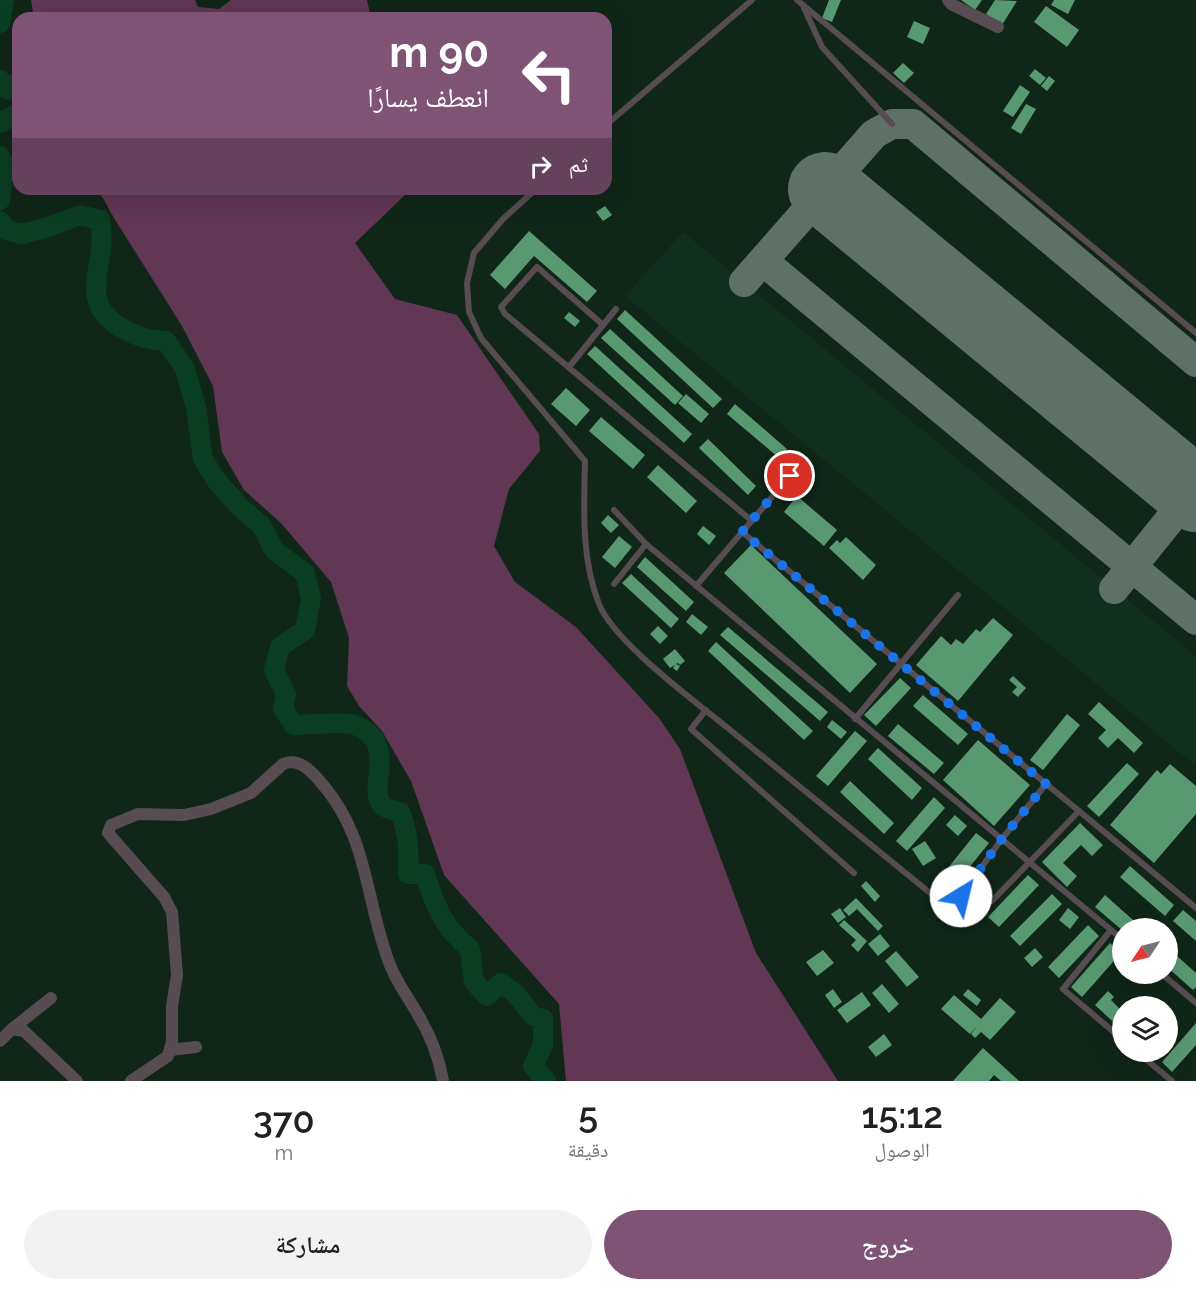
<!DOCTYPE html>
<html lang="ar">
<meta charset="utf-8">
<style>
:root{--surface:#fff;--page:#f2f2f2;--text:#202124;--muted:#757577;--accent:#7f5374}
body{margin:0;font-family:Raleway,"Noto Naskh Arabic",sans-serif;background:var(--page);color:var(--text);direction:rtl;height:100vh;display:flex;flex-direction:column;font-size:22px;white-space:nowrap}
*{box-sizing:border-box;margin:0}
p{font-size:20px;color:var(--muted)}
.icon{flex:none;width:33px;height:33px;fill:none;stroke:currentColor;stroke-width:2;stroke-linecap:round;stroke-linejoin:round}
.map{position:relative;height:1081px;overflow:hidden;direction:ltr}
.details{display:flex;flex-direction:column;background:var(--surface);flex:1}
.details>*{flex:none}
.hud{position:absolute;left:12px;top:12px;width:600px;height:183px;border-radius:18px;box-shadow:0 6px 24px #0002;direction:rtl;background:#7f5374;color:#fff;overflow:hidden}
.needle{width:39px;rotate:235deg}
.fabs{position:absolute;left:1112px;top:918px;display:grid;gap:12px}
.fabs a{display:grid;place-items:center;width:66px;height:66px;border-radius:50%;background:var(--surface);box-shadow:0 6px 24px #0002;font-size:30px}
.pin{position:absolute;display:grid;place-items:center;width:51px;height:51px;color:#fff;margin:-26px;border:3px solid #fff;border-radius:50%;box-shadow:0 2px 6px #0007}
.me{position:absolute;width:66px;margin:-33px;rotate:36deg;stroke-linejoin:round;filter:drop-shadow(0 0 4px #0008)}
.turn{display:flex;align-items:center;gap:21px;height:126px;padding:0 24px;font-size:27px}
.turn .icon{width:78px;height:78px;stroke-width:2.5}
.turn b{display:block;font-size:42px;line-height:51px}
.then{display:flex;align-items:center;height:57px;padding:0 24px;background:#0003;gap:12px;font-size:22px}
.eta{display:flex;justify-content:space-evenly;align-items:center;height:102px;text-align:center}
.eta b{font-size:36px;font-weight:600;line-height:42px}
.cta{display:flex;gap:12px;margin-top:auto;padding:12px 24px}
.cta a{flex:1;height:69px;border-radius:36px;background:var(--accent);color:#fff;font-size:24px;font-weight:600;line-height:69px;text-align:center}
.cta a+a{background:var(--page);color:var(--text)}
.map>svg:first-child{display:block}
.built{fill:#112f1e}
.green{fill:#613754}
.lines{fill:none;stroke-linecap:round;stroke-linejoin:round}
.river{stroke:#0a3e23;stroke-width:20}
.taxiway{stroke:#5f7166;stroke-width:30}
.runway{stroke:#5f7166;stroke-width:74}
.building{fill:#599972}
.lane{stroke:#564c52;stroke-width:6}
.street{stroke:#564c52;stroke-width:12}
.route{stroke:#1a73e8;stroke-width:10;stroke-dasharray:0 18}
</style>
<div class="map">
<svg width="1196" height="1081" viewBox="0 0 1196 1081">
<rect width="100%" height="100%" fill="#102619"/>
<polygon class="built" points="683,232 1196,656 1196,766 625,296"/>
<g class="green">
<polygon points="31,0 195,0 198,7 219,9 231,0 367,0 371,18 34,18"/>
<polygon points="98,189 404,189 405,195 355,243 395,299 457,315 539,434 540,451 509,489 494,546 515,582 576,627 659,718 680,749 756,953 838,1081 566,1081 559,1004 444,875 411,781 382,731 359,706 347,686 349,638 331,582 281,523 244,490 222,452 213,386 182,326 114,218"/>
</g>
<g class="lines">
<g class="river">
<polyline points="0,23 4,0"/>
<polyline points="0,80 8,90 18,81"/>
<polyline points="0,123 18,113"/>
<polyline points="0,156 4,163 0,200"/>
<path d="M0,221L6,230L22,234L49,227L80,215L100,220C105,247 97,263 96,288C95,323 138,340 166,341L185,369L196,407L203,459L216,480L240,507L262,526L274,550L305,573L311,598L305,630L280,647L274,670L286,694L283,709L294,725C307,725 345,721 355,725C401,744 365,788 383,806C387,809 395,811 400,812C409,833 409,853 408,874H425C435,906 443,927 470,949L474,982L487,996L501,983L516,994L533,1016L543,1019V1045L533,1066L546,1081"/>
</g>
<g class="taxiway">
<polyline points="763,261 1196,620"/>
<polyline points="744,282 874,134 892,124 913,124 1196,362"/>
<polyline points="1114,589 1192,492"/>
</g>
<polyline class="runway" points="825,189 1196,495"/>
</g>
<g class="building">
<polygon points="829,0 841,0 832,22 822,18"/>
<polygon points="961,0 982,0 975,10"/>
<polygon points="995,0 1017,1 1002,25 986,14"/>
<polygon points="1054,0 1075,0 1068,14 1051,5"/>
<polygon points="1046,6 1079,30 1067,47 1034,22"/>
<polygon points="914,21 930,28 923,44 907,37"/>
<polygon points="903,63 914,73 904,83 893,73"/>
<polygon points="1035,69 1046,78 1040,85 1029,76"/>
<polygon points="1049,76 1055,81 1047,91 1041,86"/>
<polygon points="1020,85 1030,92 1013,117 1003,111"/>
<polygon points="1026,104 1036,109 1021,134 1011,128"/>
<polygon points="605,206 612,215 603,221 596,212"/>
<polygon points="529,231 597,291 587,302 534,256 505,289 490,275"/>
<polygon points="625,310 722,399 713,408 617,319"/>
<polygon points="569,312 580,321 575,327 564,318"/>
<polygon points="610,329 683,396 675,405 601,338"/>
<polygon points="595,346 692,434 684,443 587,354"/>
<polygon points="566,388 590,410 576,426 551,404"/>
<polygon points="686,394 709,414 701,423 678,403"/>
<polygon points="735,404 787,449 779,458 727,414"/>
<polygon points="601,417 645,455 633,469 589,431"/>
<polygon points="708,439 756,486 748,495 699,448"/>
<polygon points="658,465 697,501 686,513 647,477"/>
<polygon points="797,496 837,530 824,546 784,512"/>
<polygon points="608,515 619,525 611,533 601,523"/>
<polygon points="703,526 716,536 709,545 697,534"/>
<polygon points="619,536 632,547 615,568 602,557"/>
<polygon points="846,537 876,565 863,580 829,548 837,540 840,543"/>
<polygon points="751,545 877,664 850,693 724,573"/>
<polygon points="645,557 694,602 686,611 637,567"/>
<polygon points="631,574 679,619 671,628 622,583"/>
<polygon points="692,614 708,627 701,635 686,622"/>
<polygon points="993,618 1013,635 958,701 916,665 941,636 951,645 956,639 963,644 976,629 980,632"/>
<polygon points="658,626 668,636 660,644 650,634"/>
<polygon points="728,627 828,712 820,721 720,635"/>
<polygon points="716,642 813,731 804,740 708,651"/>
<polygon points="675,649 685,661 680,665 678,663 676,664 680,666 677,671 673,668 675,665 670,668 663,659"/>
<polygon points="1013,676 1026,688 1018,697 1012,692 1017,687 1009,680"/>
<polygon points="900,678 911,688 876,726 864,715"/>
<polygon points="923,695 968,734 958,745 913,706"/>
<polygon points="1099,702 1143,743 1134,753 1118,738 1108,748 1098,738 1106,730 1088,714"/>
<polygon points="1067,714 1080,725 1043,770 1030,760"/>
<polygon points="832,720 847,732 841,739 827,727"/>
<polygon points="898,724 944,763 934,774 888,736"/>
<polygon points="855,731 867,741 828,786 816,776"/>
<polygon points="978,740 1030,785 994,826 943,780"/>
<polygon points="878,748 922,788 912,800 868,759"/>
<polygon points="1127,763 1139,774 1099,817 1087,806"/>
<polygon points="1170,764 1196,786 1196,814 1154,863 1110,825 1157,770 1161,774"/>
<polygon points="850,781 894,823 884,834 840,792"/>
<polygon points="934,797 945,808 907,851 896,841"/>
<polygon points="955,815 967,826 958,836 946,825"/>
<polygon points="1080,823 1103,845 1092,856 1081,845 1063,863 1077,876 1067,887 1042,862"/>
<polygon points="976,833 989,843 952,889 939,879"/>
<polygon points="925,841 936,858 923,866 912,849"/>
<polygon points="1130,866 1174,905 1165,916 1120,877"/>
<polygon points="1028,875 1039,885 999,927 988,917"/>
<polygon points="866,881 880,896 875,902 861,886"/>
<polygon points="974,891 985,901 966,921 955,911"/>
<polygon points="1052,894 1062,904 1020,946 1010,936"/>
<polygon points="1105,895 1142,928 1122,928 1122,930 1095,907"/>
<polygon points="856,898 883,926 878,931 857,909 849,916 843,910"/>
<polygon points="840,908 846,917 838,923 831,914"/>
<polygon points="1068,908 1079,917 1070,929 1059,920"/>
<polygon points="1183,910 1196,921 1196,941 1173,921"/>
<polygon points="844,920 867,941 858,952 851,945 856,940 839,925"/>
<polygon points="1088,925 1099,936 1059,978 1048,967"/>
<polygon points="880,934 890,946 878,956 868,944"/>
<polygon points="1110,943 1121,953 1082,997 1071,987"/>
<polygon points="1167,947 1196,973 1196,987 1193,990 1167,967"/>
<polygon points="1035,948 1043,957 1032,967 1024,958"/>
<polygon points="823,950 834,963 817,976 806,962"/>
<polygon points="896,951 919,977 907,987 885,961"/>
<polygon points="882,984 899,1004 889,1013 872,993"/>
<polygon points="833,989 842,1002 834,1008 825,995"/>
<polygon points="968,989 981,1000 977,1006 963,995"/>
<polygon points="1108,991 1114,997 1111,1000 1122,1011 1122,1030 1095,1005"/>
<polygon points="862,992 871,1005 847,1023 837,1010"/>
<polygon points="954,995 981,1019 1000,998 1016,1012 990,1040 981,1032 975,1038 971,1034 977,1026 970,1034 941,1009"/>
<polygon points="1196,1023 1196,1045 1172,1072 1162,1062"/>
<polygon points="884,1034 892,1045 876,1057 868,1047"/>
<polygon points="983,1048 1019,1081 1001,1081 994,1075 989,1081 953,1081"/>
</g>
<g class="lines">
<g class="lane">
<polyline points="797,0 1196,333"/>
<polyline points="804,8 822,47 892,124"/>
<polyline points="606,125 752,0"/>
<path d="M536,189L503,219L474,253L467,283L469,312L481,338L585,461C584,508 581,559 599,604C614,642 696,702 729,729C803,789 877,850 951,910L1001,840L1046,784"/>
<polyline points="603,325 537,267 501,307 505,314 752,521"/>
<polyline points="569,367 616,309"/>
<polyline points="614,510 646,544 1122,939"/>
<polyline points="742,532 1196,908"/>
<polyline points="614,584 646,544"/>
<polyline points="696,586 802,462"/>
<polyline points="706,710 691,729 854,873"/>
<polyline points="855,719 958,595"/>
<polyline points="971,882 992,901 1079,811"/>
<polyline points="1111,930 1063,989 1122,1039"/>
<polyline points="1162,974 1196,1003"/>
<polyline points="1137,1052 1172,1081"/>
</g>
<g class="street">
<polyline points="948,0 951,4 998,27"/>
<polyline points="12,1029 51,998"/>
<polyline points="0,1041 12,1029 24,1031 77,1081"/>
<polyline points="170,1050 196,1047"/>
<path d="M131,1081L168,1056L172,1042V1006L177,975L172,912L164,897L108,833L111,825L138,814L184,815L211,809L251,793L283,764C298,758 309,769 318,779C370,836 364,898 390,965C397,983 408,997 417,1013C430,1034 439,1057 443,1081"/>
</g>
</g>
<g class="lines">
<polyline class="route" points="790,476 742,532 1046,784 1001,840 961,896"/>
</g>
</svg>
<div class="fabs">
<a><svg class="needle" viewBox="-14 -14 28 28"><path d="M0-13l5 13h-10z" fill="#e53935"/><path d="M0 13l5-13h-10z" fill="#757577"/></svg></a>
<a><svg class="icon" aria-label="layers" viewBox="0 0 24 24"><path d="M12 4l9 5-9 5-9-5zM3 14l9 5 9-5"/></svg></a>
</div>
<div class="pin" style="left:790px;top:476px;background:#d93025"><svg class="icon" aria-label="arrive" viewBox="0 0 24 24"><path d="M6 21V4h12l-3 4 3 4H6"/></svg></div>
<svg class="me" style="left:961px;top:896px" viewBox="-20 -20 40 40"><circle r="19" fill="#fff"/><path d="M0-13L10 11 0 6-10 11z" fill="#1a73e8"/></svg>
<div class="hud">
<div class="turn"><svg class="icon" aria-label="left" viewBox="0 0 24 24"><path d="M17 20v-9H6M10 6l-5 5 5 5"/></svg><div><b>90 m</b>انعطف يسارًا</div></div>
<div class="then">ثم<svg class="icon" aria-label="right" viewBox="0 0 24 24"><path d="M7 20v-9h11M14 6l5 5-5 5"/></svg></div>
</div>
</div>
<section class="details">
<div class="eta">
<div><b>15:12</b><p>الوصول</p></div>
<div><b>5</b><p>دقيقة</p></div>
<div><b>370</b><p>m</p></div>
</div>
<div class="cta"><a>خروج</a><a>مشاركة</a></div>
</section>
